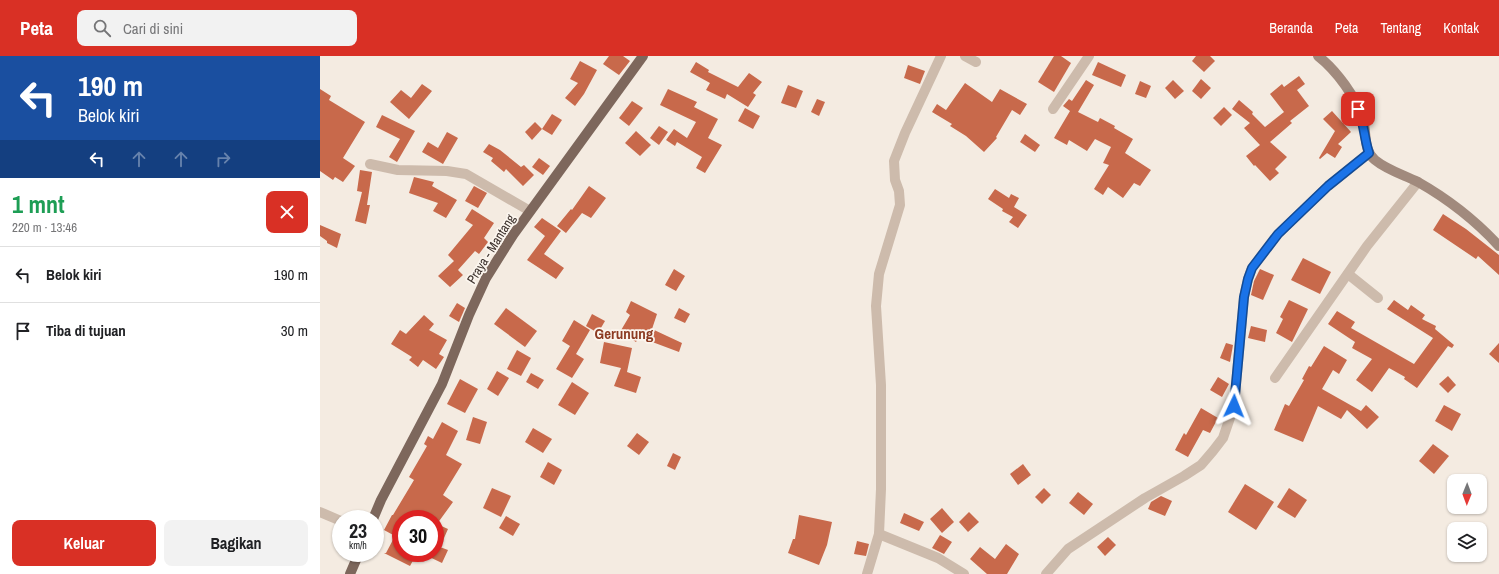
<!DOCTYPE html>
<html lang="id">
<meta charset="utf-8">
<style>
:root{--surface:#fff;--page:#f2f2f2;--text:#202124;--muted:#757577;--line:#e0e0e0;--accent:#d93025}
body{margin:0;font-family:"Archivo Narrow",sans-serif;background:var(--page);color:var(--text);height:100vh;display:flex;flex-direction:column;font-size:15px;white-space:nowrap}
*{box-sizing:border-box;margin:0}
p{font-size:13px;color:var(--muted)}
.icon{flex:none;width:22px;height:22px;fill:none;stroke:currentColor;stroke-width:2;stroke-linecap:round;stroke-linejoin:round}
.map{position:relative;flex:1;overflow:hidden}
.details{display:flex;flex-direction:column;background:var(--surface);width:320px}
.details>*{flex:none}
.banner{background:#1a4fa0;color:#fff;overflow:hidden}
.needle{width:26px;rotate:181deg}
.controls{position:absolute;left:1127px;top:418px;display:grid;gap:8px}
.controls a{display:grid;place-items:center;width:40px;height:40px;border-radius:8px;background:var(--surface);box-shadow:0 1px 3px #0004;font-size:20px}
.speed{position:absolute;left:12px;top:454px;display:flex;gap:8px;font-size:20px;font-weight:700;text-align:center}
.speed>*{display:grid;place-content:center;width:52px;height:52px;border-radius:50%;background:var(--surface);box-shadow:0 1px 3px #0004;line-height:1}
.speed small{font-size:10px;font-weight:400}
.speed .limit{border:6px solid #d22;background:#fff;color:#111}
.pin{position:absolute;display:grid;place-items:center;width:34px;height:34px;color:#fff;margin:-17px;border-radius:8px;box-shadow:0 2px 6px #0006}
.me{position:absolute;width:44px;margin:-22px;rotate:2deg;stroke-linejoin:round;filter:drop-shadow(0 0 3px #0008)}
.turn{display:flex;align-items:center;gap:14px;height:84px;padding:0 12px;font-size:18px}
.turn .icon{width:52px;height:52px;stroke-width:2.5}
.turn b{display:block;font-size:28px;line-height:34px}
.lanes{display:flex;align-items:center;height:38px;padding:0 12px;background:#0003;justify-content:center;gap:20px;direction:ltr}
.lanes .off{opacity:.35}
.round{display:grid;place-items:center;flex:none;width:42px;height:42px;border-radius:8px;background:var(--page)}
.overview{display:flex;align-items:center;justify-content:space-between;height:68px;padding:0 12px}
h1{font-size:24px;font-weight:700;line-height:30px;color:#1e9e55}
.button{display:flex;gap:8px;margin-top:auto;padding:8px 12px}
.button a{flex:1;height:46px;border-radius:8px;background:var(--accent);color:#fff;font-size:16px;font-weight:700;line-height:46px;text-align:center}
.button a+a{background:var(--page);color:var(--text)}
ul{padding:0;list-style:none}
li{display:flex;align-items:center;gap:12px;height:56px;padding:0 12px;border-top:1px solid var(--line)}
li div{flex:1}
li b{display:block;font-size:15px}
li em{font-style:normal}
header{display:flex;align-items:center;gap:24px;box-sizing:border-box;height:56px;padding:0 20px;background:var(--accent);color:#fff}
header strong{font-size:19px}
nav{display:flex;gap:22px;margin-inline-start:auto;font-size:14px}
.search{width:280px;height:36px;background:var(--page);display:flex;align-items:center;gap:10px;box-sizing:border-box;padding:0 14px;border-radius:8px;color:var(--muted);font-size:15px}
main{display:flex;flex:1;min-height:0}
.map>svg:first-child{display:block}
.building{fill:#c8694b}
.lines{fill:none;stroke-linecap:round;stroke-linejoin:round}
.street{stroke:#cdbbac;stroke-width:10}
.secondary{stroke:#a18a7d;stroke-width:10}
.primary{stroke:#7d675c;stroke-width:10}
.route-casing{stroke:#114b97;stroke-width:10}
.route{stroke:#1a73e8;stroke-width:7}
.labels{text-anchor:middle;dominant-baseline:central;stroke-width:3.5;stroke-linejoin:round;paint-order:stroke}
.street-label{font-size:13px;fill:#3b302b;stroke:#fbf5ee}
.quarter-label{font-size:15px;font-weight:bold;fill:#8c3b22;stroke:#fbf5ee}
</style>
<header>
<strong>Peta</strong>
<div class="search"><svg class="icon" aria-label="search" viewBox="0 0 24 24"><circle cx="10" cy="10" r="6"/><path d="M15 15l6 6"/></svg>Cari di sini</div>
<nav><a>Beranda</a><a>Peta</a><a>Tentang</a><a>Kontak</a></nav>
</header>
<main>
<section class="details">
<div class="banner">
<div class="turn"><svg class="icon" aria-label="left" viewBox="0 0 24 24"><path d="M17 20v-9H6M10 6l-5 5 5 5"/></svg><div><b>190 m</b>Belok kiri</div></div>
<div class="lanes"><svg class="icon" aria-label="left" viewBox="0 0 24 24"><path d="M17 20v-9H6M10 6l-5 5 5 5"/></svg><svg class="icon off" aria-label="ahead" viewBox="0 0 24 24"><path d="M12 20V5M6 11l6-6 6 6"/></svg><svg class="icon off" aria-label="ahead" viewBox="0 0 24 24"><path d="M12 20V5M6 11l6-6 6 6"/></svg><svg class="icon off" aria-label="right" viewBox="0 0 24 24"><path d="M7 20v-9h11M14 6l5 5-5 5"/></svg></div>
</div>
<div class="overview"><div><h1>1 mnt</h1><p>220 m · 13:46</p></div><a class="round" style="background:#d93025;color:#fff"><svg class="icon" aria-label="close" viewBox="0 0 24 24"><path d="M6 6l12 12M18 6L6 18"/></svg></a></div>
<ul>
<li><svg class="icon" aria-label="left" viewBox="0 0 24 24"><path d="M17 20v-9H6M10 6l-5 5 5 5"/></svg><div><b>Belok kiri</b></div><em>190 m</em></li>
<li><svg class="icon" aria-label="arrive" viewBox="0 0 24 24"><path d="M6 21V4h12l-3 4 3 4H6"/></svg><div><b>Tiba di tujuan</b></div><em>30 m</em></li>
</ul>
<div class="button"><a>Keluar</a><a>Bagikan</a></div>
</section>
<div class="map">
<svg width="1179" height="518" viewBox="0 0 1179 518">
<rect width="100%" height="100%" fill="#f4ebe1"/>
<g class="building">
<polygon points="289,0 303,0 310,5 299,19 283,8"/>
<polygon points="734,0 741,0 751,7 734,36 718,26"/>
<polygon points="876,0 890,0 895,5 884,16 872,5"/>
<polygon points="260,5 277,14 264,38 255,50 245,42 258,27 250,23"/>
<polygon points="376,6 389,14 388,16 418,31 429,17 442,26 433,37 436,39 428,51 407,38 405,43 386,34 390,27 370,16"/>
<polygon points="778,6 806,19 801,31 772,19"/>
<polygon points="588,9 605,15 600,28 584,22"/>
<polygon points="979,20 985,28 977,34 989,50 970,65 972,67 950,86 967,101 955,113 959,117 950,125 935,109 934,110 926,100 940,89 924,72 930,67 912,53 919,44 933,56 932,58 945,71 964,56 950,38 962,28 964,31"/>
<polygon points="881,23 891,32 881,43 872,35"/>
<polygon points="766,24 774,29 758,56 778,66 780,62 795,70 794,72 813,83 805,97 831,114 820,130 814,127 803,142 788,131 783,139 774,133 789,109 783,107 791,91 775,83 767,95 749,84 747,89 734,82 750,55 743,50 749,43 752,45"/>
<polygon points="853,24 864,35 855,43 845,32"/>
<polygon points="820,25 831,30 826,42 815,38"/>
<polygon points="645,27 672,46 680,33 707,48 700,59 692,54 676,81 677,82 664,96 646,80 630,70 632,68 612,56 617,48 626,54"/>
<polygon points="102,28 112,35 89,63 70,46 81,34 91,42"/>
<polygon points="468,29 483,35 476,52 461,47"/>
<polygon points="0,33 11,40 9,44 45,66 23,102 35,110 23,126 15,121 13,124 0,115"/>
<polygon points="348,33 377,46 374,51 398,63 388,82 402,89 385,117 376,112 382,101 357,86 355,90 346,84 354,73 367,82 376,66 340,49"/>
<polygon points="497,43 505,46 499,60 491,56"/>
<polygon points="312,45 323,52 309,70 299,62"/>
<polygon points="904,51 912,59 901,70 893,62"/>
<polygon points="425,52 440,60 433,73 418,65"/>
<polygon points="1012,55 1031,76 1018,88 1022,91 1015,102 1007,97 1000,103 999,102 1015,75 1003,63"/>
<polygon points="232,58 242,64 232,79 222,73"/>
<polygon points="62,59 95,75 77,106 69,101 80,83 56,71"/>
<polygon points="215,66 222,73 212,84 205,76"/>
<polygon points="339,70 348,76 339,89 330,82"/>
<polygon points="316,75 331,89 320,100 305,87"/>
<polygon points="127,76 138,82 123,108 102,96 108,86 118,92"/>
<polygon points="705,78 720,89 715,96 700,86"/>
<polygon points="169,88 180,94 201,111 204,109 214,119 203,130 186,113 184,116 171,105 173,102 163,96"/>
<polygon points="219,102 230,110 223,119 212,111"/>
<polygon points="40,114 52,116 47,149 50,149 46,168 35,165 42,136 37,135"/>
<polygon points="94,121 114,126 112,130 137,144 126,162 113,155 118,147 89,137"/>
<polygon points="154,130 167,137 158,152 145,145"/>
<polygon points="269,130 286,142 271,162 262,157 246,177 237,170 251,153 252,154"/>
<polygon points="675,133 689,142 691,138 699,142 694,151 707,159 698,172 689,166 693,161 682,155 683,153 668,143"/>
<polygon points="152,153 174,167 164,182 168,186 159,198 155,195 138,214 143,219 130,231 118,220 134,205 128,199 153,169 145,164"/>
<polygon points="1123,158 1146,173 1179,199 1179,219 1158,200 1156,203 1113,174"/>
<polygon points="222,162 241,175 224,198 244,212 236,223 207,204 225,180 214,171"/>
<polygon points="0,169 21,178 17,192 7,187 7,185 0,180"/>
<polygon points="983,202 1011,216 1000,238 971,224"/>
<polygon points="354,213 365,220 356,235 345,229"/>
<polygon points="940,213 954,219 943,244 931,239 934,225"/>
<polygon points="969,244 988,253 972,286 956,277 963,263 960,261"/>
<polygon points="1074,244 1088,254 1091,249 1105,259 1102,263 1116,270 1115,273 1134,289 1132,292 1128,290 1097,332 1084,323 1085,321 1069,312 1052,336 1036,324 1052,303 1032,292 1035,286 1008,268 1017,255 1035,266 1031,272 1094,308 1113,282 1067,253"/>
<polygon points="311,245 337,258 332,273 362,287 359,296 319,281 316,286 300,276 310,259 306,256"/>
<polygon points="137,247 145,252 139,266 129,260"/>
<polygon points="186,252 217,275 205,291 174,268"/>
<polygon points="359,252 370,258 365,267 354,262"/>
<polygon points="272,258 285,265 278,277 266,270"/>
<polygon points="104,259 114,268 109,274 127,284 119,298 124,301 116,313 103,304 98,311 89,304 92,301 71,288 80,274 86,278"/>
<polygon points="254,264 270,274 256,298 264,303 252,322 236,313 250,290 242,285"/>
<polygon points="931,270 947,274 945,286 928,282"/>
<polygon points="284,286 312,292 307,316 321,321 316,337 294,330 301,312 280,307"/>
<polygon points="906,287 913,289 910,306 900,302"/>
<polygon points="1179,287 1179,307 1169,298"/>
<polygon points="1004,290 1027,304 1019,318 1013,314 1002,333 1041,355 1046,349 1059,361 1047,373 1027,354 1021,363 998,350 983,386 954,374 965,348 969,350 984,324 982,323 989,310 991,311"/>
<polygon points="197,294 211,302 201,320 187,313"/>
<polygon points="177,315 189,322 178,340 167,333"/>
<polygon points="211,317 224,324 218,333 206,326"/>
<polygon points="1128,320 1136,329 1128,337 1119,328"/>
<polygon points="898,321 909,328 902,341 890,334"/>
<polygon points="140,323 158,333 145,357 127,348"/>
<polygon points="252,326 269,337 255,359 238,349"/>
<polygon points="1124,349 1141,358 1132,375 1115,365"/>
<polygon points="881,352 898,362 890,377 883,374 868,401 855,394 864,377 866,379"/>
<polygon points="153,361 167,366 160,388 146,384"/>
<polygon points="122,366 138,375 126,399 142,408 123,439 133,446 117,468 128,473 120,491 128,494 122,507 101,497 115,497 115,463 81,463 81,497 97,497 90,510 64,497 66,497 75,480 64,474 72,459 73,459 94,424 89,421 107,390 104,388 108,380 113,383"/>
<polygon points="213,372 232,383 223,397 205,386"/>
<polygon points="317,377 329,386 319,399 307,390"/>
<polygon points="1113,388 1129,400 1114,418 1099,405"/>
<polygon points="353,397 361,401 355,414 347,410"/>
<polygon points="228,406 242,414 234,429 220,421"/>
<polygon points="703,408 711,419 698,429 690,418"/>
<polygon points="925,428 954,446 936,474 908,456"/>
<polygon points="172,432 191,440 181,461 163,452"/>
<polygon points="724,432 731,439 722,448 715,441"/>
<polygon points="969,432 987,444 975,462 957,451"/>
<polygon points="758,436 773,448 764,459 749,447"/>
<polygon points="841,440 852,445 845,460 828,453 831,446"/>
<polygon points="622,452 634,466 622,477 610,463"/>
<polygon points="649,456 659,466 648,476 639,466"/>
<polygon points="584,457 604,466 599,475 580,467"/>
<polygon points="479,459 512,466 507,489 499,509 468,497 473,483 475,483"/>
<polygon points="186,460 200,468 193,480 179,472"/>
<polygon points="620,479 632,486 624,498 612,492"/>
<polygon points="788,481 796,489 785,500 777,491"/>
<polygon points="537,485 549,488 546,500 534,498"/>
<polygon points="686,488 699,498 687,518 667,518 650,503 660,491 675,503"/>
</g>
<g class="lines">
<g class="street">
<polyline points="645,0 656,6"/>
<polyline points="733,53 769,0"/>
<polyline points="50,108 78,114 127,115 146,118 210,155"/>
<polyline points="1028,218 1058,242"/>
<polyline points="955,322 1047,190 1098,126"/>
<polyline points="0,456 21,465"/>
<polyline points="559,478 618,502 644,518"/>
<polyline points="547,518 559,478 561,433 561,329 556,250 559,218 580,149 579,135 575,124 574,105 585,77 621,0"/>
<polyline points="726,518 748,493 825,442 864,420 881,409 893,395 903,382 914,350 924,241 928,223 932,212 958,178 1008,130 1049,97"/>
</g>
<path class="secondary" d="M998,0C1016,14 1037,42 1043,64C1047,78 1043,94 1055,104C1067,114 1084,119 1098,126C1128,143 1156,165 1179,190"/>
<g class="primary">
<polyline points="53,463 61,444 122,328 149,259 166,222 193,179 323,0"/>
<polyline points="30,518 39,497"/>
</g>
</g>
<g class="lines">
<defs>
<path id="route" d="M914,350L924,241L928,223L932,212L958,178L1008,130L1049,97C1044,82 1044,67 1038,53"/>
</defs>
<use href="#route" class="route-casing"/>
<use href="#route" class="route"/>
</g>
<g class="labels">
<g class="street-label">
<text transform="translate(171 193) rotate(-58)">Praya - Mantang</text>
</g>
<g class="quarter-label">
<text x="304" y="277">Gerunung</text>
</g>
</g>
</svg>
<div class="controls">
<a><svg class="needle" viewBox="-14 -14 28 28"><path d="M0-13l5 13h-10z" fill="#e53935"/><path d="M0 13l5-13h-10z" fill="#757577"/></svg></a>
<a><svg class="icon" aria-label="layers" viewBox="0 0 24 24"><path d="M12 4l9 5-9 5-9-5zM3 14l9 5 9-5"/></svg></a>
</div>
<div class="speed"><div>23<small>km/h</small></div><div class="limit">30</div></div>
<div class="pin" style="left:1038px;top:53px;background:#d93025"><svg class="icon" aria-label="arrive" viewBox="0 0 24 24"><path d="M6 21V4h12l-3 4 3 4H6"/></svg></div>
<svg class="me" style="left:914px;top:350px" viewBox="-20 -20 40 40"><path d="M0-17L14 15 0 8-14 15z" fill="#1a73e8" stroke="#fff" stroke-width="4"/></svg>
</div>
</main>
